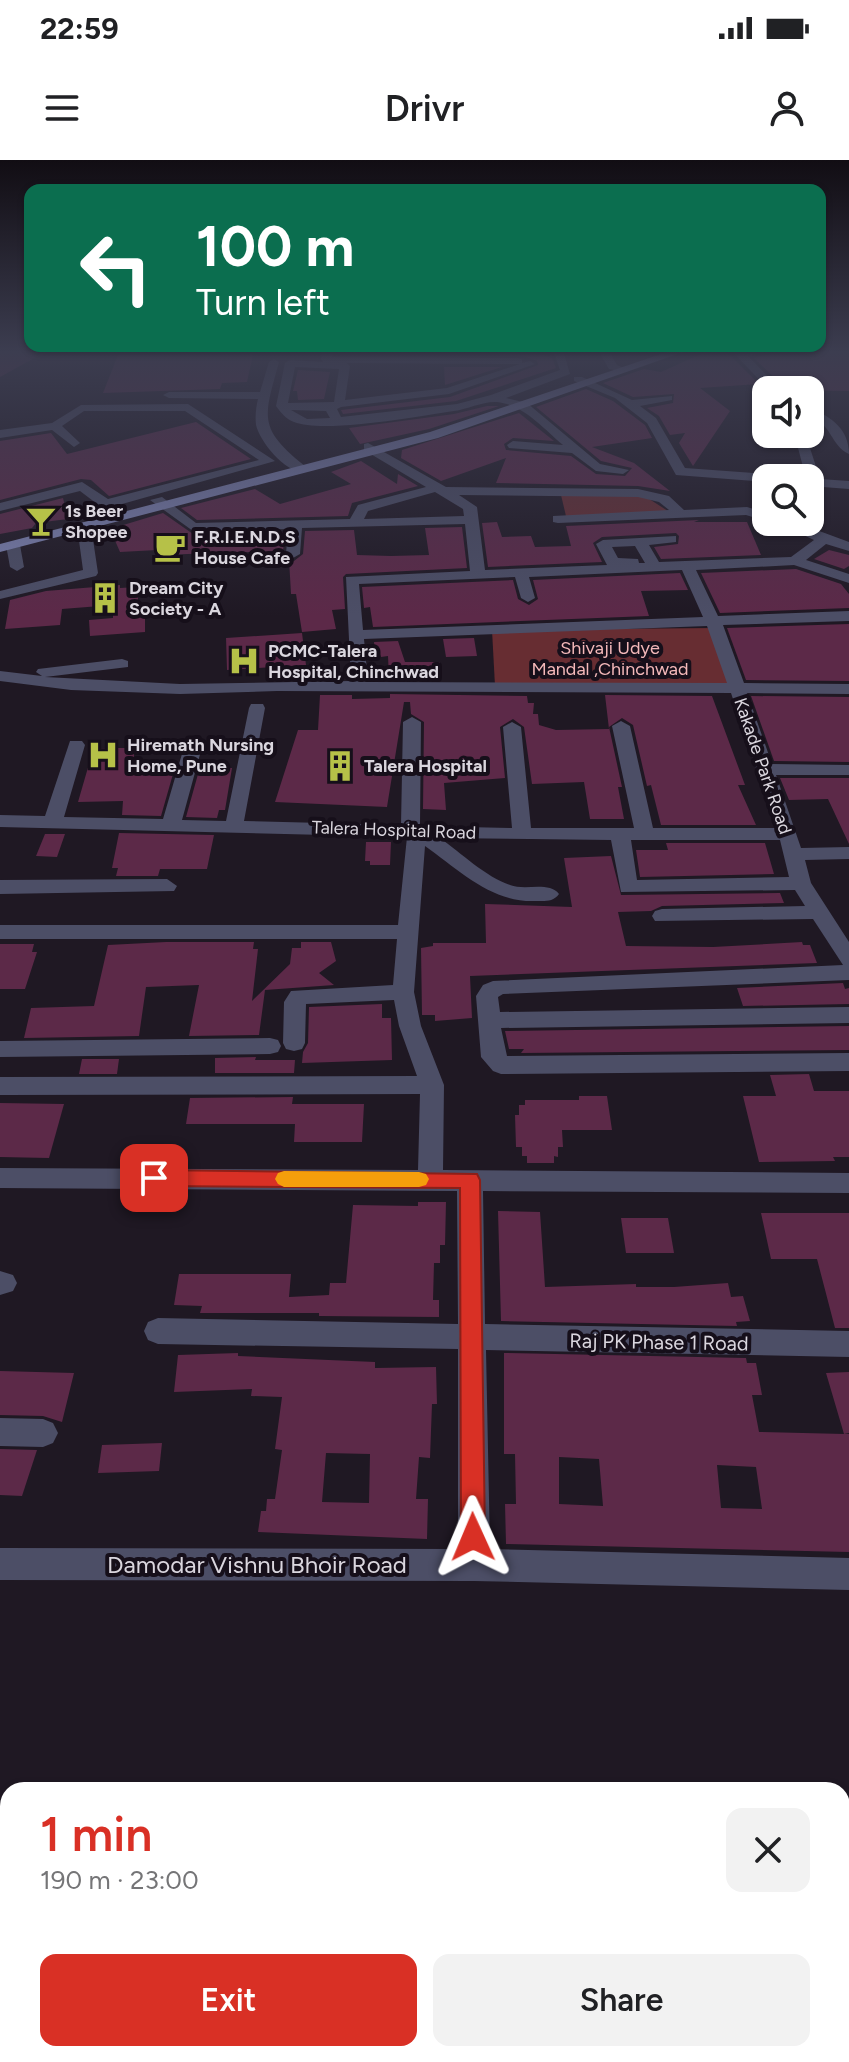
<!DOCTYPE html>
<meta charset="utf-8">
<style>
:root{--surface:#fff;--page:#f2f2f2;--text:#202124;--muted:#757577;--accent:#d93025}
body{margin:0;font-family:Figtree,sans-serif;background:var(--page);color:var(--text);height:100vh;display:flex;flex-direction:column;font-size:30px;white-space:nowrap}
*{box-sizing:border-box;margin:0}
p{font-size:26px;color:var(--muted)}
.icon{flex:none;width:44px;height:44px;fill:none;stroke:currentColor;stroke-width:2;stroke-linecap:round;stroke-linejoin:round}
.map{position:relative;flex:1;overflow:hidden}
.details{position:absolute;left:0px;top:1622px;width:850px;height:280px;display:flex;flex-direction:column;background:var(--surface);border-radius:24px 24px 0 0;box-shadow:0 2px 6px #0004}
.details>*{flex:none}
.banner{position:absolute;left:24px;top:24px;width:802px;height:168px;border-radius:16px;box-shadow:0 2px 6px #0004;background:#0b6e4f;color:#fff;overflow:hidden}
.controls{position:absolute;left:752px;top:216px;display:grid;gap:16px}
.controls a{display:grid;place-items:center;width:72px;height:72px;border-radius:16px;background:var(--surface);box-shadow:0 2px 6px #0004;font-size:40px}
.pin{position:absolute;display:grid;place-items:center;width:68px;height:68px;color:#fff;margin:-34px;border-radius:16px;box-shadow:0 4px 12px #0006}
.me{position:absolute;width:88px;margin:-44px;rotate:359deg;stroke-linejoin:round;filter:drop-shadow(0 0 6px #0008)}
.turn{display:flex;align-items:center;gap:28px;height:168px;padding:0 40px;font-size:36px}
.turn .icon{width:104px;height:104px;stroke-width:2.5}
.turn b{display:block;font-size:56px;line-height:68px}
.round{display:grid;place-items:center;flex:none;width:84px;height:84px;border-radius:16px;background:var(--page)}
.head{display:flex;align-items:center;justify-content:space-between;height:136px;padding:0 40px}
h1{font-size:48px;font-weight:600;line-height:60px;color:var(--accent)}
.primary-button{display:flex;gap:16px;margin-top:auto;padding:16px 40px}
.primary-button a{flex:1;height:92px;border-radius:16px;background:var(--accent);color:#fff;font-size:32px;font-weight:600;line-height:92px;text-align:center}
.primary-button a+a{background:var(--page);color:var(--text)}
.status{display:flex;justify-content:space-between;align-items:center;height:56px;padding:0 40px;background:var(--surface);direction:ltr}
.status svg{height:22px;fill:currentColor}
header{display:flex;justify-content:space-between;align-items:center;height:104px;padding:0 40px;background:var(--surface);font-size:36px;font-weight:600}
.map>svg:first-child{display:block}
.green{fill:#672d32}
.building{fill:#5c2948;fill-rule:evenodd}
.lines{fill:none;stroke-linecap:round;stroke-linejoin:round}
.minor{fill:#4c4e66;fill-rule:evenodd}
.major{fill:#7d82b1;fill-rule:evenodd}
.route{fill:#d93025;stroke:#8d1f18;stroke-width:2}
.slow{fill:#f59e0b}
.labels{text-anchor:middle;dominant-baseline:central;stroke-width:8;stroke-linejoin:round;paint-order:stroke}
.far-poi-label{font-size:18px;font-weight:bold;fill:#dad6de;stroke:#160f1a;text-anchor:start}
.far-park-label{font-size:18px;fill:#f3b8b9;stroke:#160f1a}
.far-street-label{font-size:18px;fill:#dad6de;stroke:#160f1a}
.street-label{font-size:20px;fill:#dad6de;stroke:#160f1a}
.near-street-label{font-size:24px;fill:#dad6de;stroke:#160f1a}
</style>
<div class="status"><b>22:59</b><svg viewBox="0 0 49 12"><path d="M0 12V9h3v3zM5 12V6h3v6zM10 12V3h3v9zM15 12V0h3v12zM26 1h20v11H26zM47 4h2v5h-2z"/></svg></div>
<header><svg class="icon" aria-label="menu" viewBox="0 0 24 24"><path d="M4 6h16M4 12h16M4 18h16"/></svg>Drivr<svg class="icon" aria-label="person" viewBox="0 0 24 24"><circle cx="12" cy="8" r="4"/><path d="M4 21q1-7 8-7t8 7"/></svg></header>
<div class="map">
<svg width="849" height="1902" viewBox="0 0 849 1902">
<rect width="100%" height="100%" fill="#1f1823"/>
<g class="green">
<polygon points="561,335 643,335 671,353 566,356"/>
<polygon points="716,468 737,529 495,526 492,470"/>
</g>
<g class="building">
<polygon points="0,190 2,190 38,196 0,217"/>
<polygon points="164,190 254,190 247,222 222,223 220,229 103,233 118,195 162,194"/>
<polygon points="510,190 527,190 552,198 556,208 456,241 343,254 341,250 450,237 538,205 537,201 523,196 497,195"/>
<polygon points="849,190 849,231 787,230 754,198 774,193"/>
<polygon points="727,192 759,224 700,228 730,251 693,306 679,283 685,273 670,275 659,256 647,248 673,243 674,234 633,237 603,223 644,209 661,212 701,194"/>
<polygon points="444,207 502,207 445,225"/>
<polygon points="298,210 330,212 324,239 298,240 297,231 293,231"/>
<polygon points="586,229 613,241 645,265 652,278 592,287 634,303 670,331 638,326 496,323 506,298 441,321 401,298 402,290 519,253 554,281 513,278 504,284 506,290 571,296 596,314 625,316 632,308 601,301 536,247"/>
<polygon points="487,246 499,246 429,269 360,284 349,268 454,254"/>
<polygon points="196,262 251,299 109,336 91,320 81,319 0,340 0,281 51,273 67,294"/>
<polygon points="361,301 397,324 398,314 418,326 352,343 348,356 197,360 181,348 255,329 280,344 351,324 331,312"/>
<polygon points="63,338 68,359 36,363 32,368 0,374 0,354"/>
<polygon points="163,353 193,374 285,372 283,391 158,395 157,390 120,392 110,369"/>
<polygon points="699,360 694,362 747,362 761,395 661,399 654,387 678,384 679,376 676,373 602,377 593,383 602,402 488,407 482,363 497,362 502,377 531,376 535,387 571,386 566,366"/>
<polygon points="462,367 467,408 346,414 343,417 345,449 332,450 336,469 302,472 296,434 291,434 289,399 294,401 303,394 305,371 354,370 357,395 391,396 429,395 425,368"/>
<polygon points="829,390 849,395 849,406 844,409 814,399"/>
<polygon points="796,409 841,424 849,434 849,448 720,453 701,413"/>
<polygon points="680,413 688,430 641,431 649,456 373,467 370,447 364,448 362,427 513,420 518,439 529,445 538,439 533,420"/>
<polygon points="120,425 120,428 138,427 138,456 145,455 145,472 90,476 89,460 113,458 113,445 62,449 60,465 5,469 10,440 46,431"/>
<polygon points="849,464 849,521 746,520 727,468"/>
<polygon points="302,473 306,505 227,510 226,478"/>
<polygon points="474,478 477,496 446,497 443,479"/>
<polygon points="398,481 405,502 440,502 441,519 389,519 388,496 381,497 379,491 375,491 374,482"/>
<polygon points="390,534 527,536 528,543 534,543 533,554 538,554 539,565 556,570 609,569 605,535 712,536 745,625 738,625 756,665 661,665 651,625 647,626 633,565 622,558 609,567 622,627 618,627 624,659 590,659 584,622 532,624 524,567 513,559 500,567 505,618 444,623 446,650 423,649 424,562 411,554 410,542 404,542 387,647 275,642 298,570 318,570 320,535 352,535 352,539 390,538"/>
<polygon points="751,536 849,537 849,602 774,601"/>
<polygon points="98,588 134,588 134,606 175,607 161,656 122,655 123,641 78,642 89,604 93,604"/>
<polygon points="200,607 232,608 225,650 219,650 217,658 186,657"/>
<polygon points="780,618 849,618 849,684 828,639 789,640"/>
<polygon points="119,673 214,675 207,709 160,709 158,716 116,716 118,708 112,708"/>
<polygon points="45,674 65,674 57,697 36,696"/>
<polygon points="366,682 391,682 390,705 370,705 370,701 365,701"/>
<polygon points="666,683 765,683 774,714 640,717 636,690 668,690"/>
<polygon points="611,696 621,735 780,733 784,743 662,746 651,751 618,752 626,786 713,787 802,782 803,785 810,785 817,803 470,816 472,858 435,861 435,855 422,855 421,788 433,786 433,783 486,783 485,744 572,747 564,698"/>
<polygon points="166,782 254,782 253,789 258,789 252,841 290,804 292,788 301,788 301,782 331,782 336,801 319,813 334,825 265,830 259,875 189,876 199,825 146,827 139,876 24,878 31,848 94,846 108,785"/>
<polygon points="0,784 34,784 32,792 37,792 25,829 0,829"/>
<polygon points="843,823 845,829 849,828 849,844 743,846 737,828"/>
<polygon points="382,844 382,858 391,858 392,900 302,903 303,892 308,883 309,847"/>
<polygon points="849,866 849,890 521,893 524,889 509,889 505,871"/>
<polygon points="256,897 255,900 295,900 294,913 215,913 215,898"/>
<polygon points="82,899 119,899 117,914 79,914"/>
<polygon points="809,914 814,931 849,931 849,997 833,997 835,1001 759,1002 743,936 776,936 770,915"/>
<polygon points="579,936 607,936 612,970 562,970 563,987 558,987 558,997 554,996 554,1003 527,1003 527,996 522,996 522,987 516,987 515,955 519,955 519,945 525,945 525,940 579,940"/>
<polygon points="293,937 292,944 364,944 362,982 294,982 295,964 186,964 190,938"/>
<polygon points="0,943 64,944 49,998 0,997"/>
<polygon points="418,1042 446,1042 445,1085 440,1085 440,1103 434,1103 433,1140 439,1140 439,1157 319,1156 319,1153 200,1153 202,1146 174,1145 179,1114 291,1114 289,1137 329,1135 330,1123 346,1123 353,1045 418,1046"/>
<polygon points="498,1051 540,1052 545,1127 636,1124 636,1127 674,1127 728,1123 731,1137 743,1136 750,1161 736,1162 737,1166 501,1161"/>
<polygon points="761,1053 849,1053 849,1168 835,1168 817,1099 771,1099"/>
<polygon points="621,1058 668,1058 674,1093 626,1093"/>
<path d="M238,1193V1196L375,1202V1208L436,1207L437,1244H432L430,1298L419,1297L416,1339H428L427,1379L258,1372L261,1351H266L267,1339H275L282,1290L275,1289L282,1237L251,1236L252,1229L174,1232L178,1195ZM326,1293L370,1294L369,1343L322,1342Z"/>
<path d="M504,1193L746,1198L747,1203H756L762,1235H752L759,1272L844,1274L826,1213L849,1212V1273L844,1274H849V1392L506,1384L505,1344H516L515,1294H504ZM559,1297L599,1299L603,1346L559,1344ZM717,1305L756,1307L762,1349L721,1348Z"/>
<polygon points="0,1211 74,1213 62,1262 43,1256 0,1255"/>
<polygon points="162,1283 159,1311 98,1313 102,1285"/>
<polygon points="0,1289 37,1290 22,1336 0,1335"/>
</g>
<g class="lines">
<g class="minor">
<path d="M323,190H333L332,197L518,198L522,199V203L530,201L535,204L449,234L341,247L337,249L341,257L457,244L491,235L560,210L553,190H563L570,214L506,238L527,243L600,304L629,310L623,314L596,311L572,293L509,288L507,285L513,281L563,285C543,268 524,245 497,242C483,241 468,249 454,251C419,256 324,274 294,262C286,259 281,253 276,246L285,203L290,200L323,202L321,199ZM347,203L518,204H520L447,228L345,240L350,206ZM295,207L339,209L334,242L288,243ZM291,250L326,251L330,258L307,259Z"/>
<polygon points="598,190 608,190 617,205 624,208 624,212 609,209"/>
<polygon points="731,190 773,190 748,196 781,230 769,230"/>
<path d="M274,199L279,202C264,257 257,268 305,306V312C286,314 260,282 256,265C255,256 256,247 258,239L169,238L163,235L169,232H260L269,202Z"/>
<polygon points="574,217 582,217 632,240 672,236 672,240 640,246 656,258 685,308 766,314 772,318 766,318 766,322 676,315 647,263 615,238 574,221"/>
<polygon points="188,244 275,301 115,346 120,352 113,356 80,331 0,351 0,343 82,322 108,339 259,300 185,251 84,251 62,266 80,283 74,287 52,270 0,278 0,270 52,263 81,245"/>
<path d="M810,249C832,256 849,270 849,294C830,285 833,265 810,257Z"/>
<path d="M368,283L446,327L638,329L669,336L684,350L747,347L766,353V361L746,355L558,363L553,362V356L669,350L659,342L638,337L459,335L477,347L485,410L607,405L596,384L603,380L676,376V382L649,385L659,402L791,397L814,380L776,362H795L849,382V391L826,384L806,400L849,414V423L794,405L696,410L718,456L849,451V461L723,465L744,523L849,524V534L747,533L772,604L849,605V615H776L801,688L849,687V699L805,700L811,723L849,782V820L503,834L498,837L500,852L849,847V863L501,868L507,896L849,893V911L501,914L493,911L481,897L478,860L476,836L483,825L493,821L843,805L813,759L655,761L652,756L655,751L662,749L805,746L795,730L621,732L611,680L440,678C461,693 486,717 510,725C525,731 549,721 559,734C553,742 546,741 536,741C492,743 460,711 425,686L414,832L421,866L444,925L443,1010L849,1013V1033L483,1031L485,1164L849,1171V1197L486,1190L490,1389L849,1398V1430L474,1421L0,1420V1388L458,1389V1189L158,1184L148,1180L144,1171L148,1162L158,1158L458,1164L457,1031L0,1028V1008L418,1010L420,934L0,935V917L417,916L399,866L394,840L306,844L305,883L302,889L294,891L286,889L283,883L284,842L291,831L393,825L397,779H0V765H398L407,677L0,667V655L45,656L70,581H82L85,585L64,657L163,659L184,587L193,582L202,587L182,660L226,661L249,548L251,544H263L265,548L244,661L401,665L403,562L412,557L421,562L420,666L512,668L503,567L512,562L521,567L531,668H634L612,566L621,561L630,566L653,668H776L731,533L277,531L180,534L71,530L0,521V511L42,516L36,512L38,509L122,499L128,501V507L45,517L180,524L351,521L346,417L470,411L465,364L302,368L300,394L293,398L286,394L288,369L193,371L150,340L162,337L196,363L350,359L358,345L426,327L364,290V284ZM435,332L463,349L464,356L364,359L368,351ZM635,386L645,403H639L638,399L618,398L612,387ZM682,410L703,457L363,470L359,424L515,417L521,438L528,442L535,438L529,417ZM707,466L727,523L368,522L364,479ZM631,680H780L789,717L637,720Z"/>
<polygon points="800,285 810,288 820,319 849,321 849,329 810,326 810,318 806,318 798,288"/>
<polygon points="84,362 91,366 98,413 96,416 0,439 0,431 83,410 77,366"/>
<polygon points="13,381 20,385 24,407 17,411 10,407 6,385"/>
<polygon points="167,719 177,726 174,731 0,734 0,720"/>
<polygon points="270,878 278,880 281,886 278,892 270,894 0,897 0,881"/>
<polygon points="0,1111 13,1115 17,1123 13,1131 0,1135"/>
<polygon points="0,1258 43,1259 53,1263 58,1273 53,1283 43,1287 0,1286"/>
<polygon points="0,1771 8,1772 8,1810 0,1809"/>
<rect x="842" y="1814" width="7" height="40"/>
<polygon points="0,1874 8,1874 8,1894 84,1894 85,1898 84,1902 0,1902"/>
<polygon points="451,1894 491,1894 490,1902 450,1902"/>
</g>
<polygon class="major" points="673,190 689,190 438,278 0,392 0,384 430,272"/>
</g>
<linearGradient id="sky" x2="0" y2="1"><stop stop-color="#110d13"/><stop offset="0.42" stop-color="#3c3d50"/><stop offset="1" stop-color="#3c3d50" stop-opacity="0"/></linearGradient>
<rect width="849" height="456" fill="url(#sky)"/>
<polygon class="route" points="154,1010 477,1014 480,1020 485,1377 482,1385 473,1389 465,1385 461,1377 460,1028 154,1026 147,1024 144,1018 147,1013"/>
<polygon class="slow" points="284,1011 419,1012 426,1014 429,1019 426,1025 419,1027 284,1027 278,1024 275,1019 278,1013"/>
<defs>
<symbol id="bar-bare" viewBox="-9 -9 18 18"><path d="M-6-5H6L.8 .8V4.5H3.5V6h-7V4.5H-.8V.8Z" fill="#b6c148" stroke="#160f1a" stroke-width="2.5" paint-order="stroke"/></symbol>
<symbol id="cafe-bare" viewBox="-9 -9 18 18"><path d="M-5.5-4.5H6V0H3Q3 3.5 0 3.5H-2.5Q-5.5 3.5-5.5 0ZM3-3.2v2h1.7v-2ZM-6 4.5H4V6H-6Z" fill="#b6c148" stroke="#160f1a" stroke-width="2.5" paint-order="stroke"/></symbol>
<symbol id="building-bare" viewBox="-9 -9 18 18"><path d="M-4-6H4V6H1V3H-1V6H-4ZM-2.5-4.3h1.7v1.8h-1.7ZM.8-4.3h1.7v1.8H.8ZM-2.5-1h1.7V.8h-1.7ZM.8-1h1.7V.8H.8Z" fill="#b6c148" stroke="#160f1a" stroke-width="2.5" paint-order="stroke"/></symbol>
<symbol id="hospital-bare" viewBox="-9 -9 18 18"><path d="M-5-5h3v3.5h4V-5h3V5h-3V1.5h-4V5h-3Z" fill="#b6c148" stroke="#160f1a" stroke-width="2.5" paint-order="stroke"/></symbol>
</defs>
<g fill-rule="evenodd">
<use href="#bar-bare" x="19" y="339" width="44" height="44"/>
<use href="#cafe-bare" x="148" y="365" width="44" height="44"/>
<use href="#building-bare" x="83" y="416" width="44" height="44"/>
<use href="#hospital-bare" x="222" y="479" width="44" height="44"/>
<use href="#hospital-bare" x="81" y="573" width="44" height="44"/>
<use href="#building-bare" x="318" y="584" width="44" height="44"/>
</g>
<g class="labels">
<g class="far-poi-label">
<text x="65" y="351">1s Beer<tspan x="65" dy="21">Shopee</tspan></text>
<text x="194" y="377">F.R.I.E.N.D.S<tspan x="194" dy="21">House Cafe</tspan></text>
<text x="129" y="428">Dream City<tspan x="129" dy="21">Society - A</tspan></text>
<text x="268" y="491">PCMC-Talera<tspan x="268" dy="21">Hospital, Chinchwad</tspan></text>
<text x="127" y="585">Hiremath Nursing<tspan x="127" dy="21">Home, Pune</tspan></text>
<text x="364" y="606">Talera Hospital</text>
</g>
<g class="far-park-label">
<text x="610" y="488">Shivaji Udye<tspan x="610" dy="21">Mandal ,Chinchwad</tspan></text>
</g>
<g class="far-street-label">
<text transform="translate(763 606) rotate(71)">Kakade Park Road</text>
<text transform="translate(394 670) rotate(2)">Talera Hospital Road</text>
</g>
<g class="street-label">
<text transform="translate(659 1182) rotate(1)">Raj PK Phase 1 Road</text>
</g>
<g class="near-street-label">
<text x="257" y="1404">Damodar Vishnu Bhoir Road</text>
</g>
</g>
</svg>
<div class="controls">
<a><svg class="icon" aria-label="sound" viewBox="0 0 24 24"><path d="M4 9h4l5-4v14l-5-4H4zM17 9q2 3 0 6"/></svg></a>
<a><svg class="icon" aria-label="search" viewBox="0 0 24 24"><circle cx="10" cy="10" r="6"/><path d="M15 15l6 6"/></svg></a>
</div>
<div class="pin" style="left:154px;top:1018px;background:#d93025"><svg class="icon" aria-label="arrive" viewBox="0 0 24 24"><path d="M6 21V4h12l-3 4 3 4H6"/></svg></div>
<svg class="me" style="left:473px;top:1377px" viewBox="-20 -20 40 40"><path d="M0-17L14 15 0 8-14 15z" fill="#d93025" stroke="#fff" stroke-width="4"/></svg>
<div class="banner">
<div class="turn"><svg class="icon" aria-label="left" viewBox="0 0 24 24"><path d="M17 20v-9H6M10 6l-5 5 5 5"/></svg><div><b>100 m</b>Turn left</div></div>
</div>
<section class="details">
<div class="head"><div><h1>1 min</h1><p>190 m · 23:00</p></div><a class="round"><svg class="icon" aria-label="close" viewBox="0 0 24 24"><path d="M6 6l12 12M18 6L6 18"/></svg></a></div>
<div class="primary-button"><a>Exit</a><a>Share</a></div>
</section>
</div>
